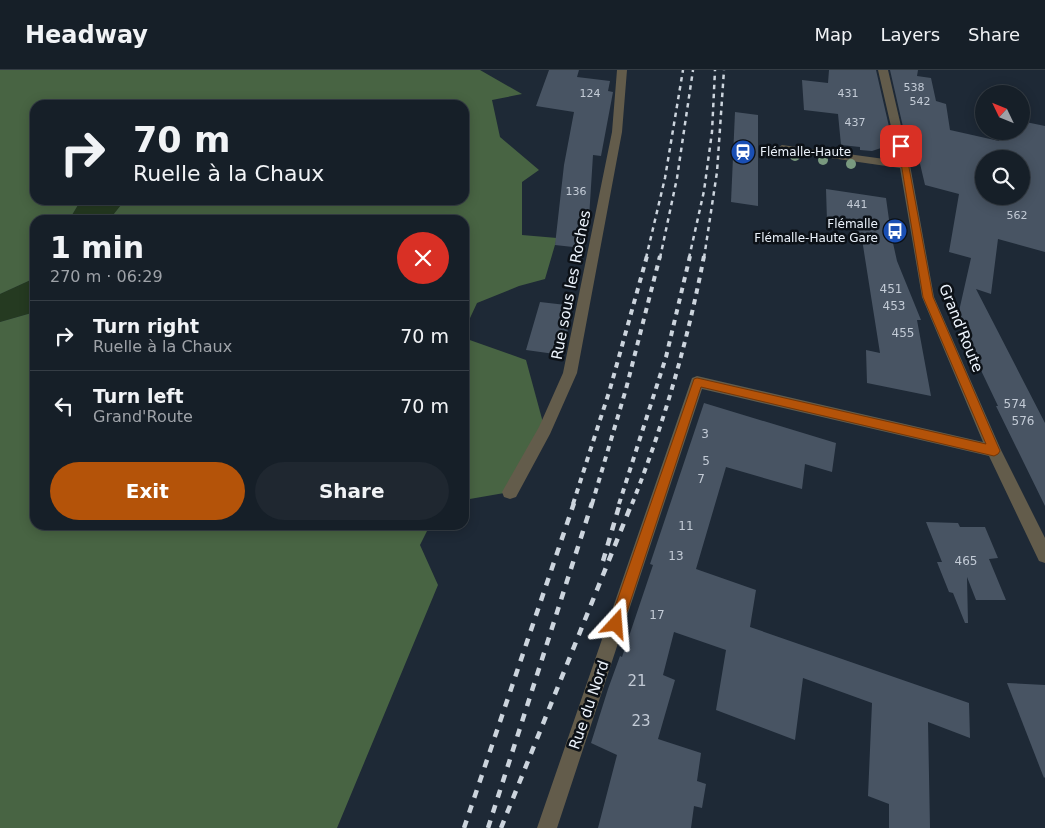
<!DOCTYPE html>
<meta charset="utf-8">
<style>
:root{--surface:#161f28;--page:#1f2730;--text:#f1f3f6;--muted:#9ea2a8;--line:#353d45;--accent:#b45309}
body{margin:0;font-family:"DejaVu Sans",sans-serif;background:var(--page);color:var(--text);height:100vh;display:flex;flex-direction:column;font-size:19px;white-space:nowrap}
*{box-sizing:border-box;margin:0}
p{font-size:16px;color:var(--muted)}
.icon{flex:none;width:28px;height:28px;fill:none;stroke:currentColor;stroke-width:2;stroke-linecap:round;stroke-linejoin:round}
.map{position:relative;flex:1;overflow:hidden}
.sheet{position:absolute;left:30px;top:145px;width:439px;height:315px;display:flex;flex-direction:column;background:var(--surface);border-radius:15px;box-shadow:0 2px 12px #0003,0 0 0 1px var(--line)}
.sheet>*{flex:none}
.guide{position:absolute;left:30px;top:30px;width:439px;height:105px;border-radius:15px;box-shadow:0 2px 12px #0003,0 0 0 1px var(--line);background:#161f28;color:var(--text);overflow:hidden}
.needle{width:32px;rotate:313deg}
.tools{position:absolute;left:975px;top:15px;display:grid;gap:10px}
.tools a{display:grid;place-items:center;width:55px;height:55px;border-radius:50%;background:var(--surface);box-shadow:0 2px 12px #0003,0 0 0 1px var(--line);font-size:25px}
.pin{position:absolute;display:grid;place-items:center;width:42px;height:42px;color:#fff;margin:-21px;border-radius:10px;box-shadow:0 2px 8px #0006}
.me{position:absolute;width:55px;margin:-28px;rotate:19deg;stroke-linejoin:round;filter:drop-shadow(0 0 4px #0008)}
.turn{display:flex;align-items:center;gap:18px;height:105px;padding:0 20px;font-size:22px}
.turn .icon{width:65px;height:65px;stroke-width:2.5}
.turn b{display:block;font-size:35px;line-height:42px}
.round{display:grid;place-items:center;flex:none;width:52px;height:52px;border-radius:26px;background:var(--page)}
.summary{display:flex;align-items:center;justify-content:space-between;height:85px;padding:0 20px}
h1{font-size:30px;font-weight:700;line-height:38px}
.button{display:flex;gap:10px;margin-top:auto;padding:10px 20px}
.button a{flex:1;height:58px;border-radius:30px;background:var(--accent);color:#fff;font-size:20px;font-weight:700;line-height:58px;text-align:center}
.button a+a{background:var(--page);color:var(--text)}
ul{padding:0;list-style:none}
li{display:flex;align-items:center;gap:15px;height:70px;padding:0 20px;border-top:1px solid var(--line)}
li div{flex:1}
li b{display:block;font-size:19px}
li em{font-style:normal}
header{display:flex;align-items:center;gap:30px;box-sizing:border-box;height:70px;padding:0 25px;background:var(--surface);border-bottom:1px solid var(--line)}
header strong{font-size:24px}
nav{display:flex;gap:28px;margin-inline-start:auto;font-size:18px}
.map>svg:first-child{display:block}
.green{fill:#253a21}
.forest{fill:#486443}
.building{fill:#485463;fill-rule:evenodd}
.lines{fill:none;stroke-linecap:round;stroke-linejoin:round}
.minor{fill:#635c4b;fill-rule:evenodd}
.rail-far2{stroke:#ccd4dd;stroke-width:2.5;stroke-dasharray:4.5 4.5;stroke-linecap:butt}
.rail-far1{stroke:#ccd4dd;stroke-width:4;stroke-dasharray:5.5 5.5;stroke-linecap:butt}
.rail{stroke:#ccd4dd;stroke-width:4.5;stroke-dasharray:8 8;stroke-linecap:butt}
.tree{fill:#79997f}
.route{fill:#b45309;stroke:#753606}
.labels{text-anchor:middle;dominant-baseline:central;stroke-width:5;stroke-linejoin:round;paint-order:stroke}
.far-number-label{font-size:11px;fill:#c3cbd6}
.far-poi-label{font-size:12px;fill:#ecf3fc;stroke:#0c1117;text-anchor:start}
.number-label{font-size:12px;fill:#c3cbd6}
.street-label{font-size:15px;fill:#ecf3fc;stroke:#0c1117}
.near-number-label{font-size:15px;fill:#c3cbd6}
</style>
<header>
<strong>Headway</strong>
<nav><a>Map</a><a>Layers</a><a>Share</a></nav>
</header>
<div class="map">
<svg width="1045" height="758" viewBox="0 0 1045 758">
<rect width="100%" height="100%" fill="#1e2936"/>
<g class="green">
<polygon points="81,130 125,130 109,150 69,150"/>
<polygon points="35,208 35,242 0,252 0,224"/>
</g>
<g class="forest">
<polygon points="0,0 480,0 522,24 492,30 500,67 539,100 522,112 522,165 557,168 545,209 519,216 477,233 464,261 464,150 109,150 125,130 464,130 464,35 35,35 35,130 81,130 69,150 35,150 35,208 0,224"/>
<polygon points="35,242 35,455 430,455 420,475 438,515 337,758 0,758 0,252"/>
<polygon points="464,268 526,290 545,360 510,422 464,430"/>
</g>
<g class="building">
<polygon points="549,0 579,0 577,7 610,11 608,21 613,22 601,86 593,85 589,148 582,178 555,175 564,95 574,42 536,36"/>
<polygon points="829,0 876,0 893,74 872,81 860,80 860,77 841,75 838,44 804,40 802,10 828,13"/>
<path d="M890,0H918L917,6L931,8L936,31L946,34L950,60L999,71L1000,61H1021V51L1045,56V182L998,169L991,224L976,219L1045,353V436L996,336H998L957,250L971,188L949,182L959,124L925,115L914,68L906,70ZM984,89H1021V126H984Z"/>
<polygon points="735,42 758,45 758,136 731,132"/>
<polygon points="826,119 886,128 891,164 897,191 921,250 917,250 931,326 867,313 866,280 880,283 861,163 859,163 858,156 827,151"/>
<polygon points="540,232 566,235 564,246 571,246 562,285 526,280"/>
<polygon points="704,333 836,373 832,402 805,394 802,419 726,397 696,499 756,520 750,557 969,633 970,668 928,652 930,758 889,758 889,734 868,726 872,633 803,608 795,670 716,640 726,580 674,562 663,605 675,610 658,669 701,683 697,711 706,714 702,738 694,736 691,758 598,758 617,685 591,673 608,619 620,586 622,587 653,495 650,494"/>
<polygon points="926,452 958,453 960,457 985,457 998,488 989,489 1006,530 976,530 967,507 968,553 965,553 953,523 949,522 937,492 942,492"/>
<polygon points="1007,613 1045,615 1045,707 1044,708"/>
</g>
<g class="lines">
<g class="minor">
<polygon points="617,0 627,0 622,62 577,303 550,364 516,427 510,429 504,427 502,422 539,357 563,303 612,62"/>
<polygon points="878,0 888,0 910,95 934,227 1001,380 1045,468 1045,493 1039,491 989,386 702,319 557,758 537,758 692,308 697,306 983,372 922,227 900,98 782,81 777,78 782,75 899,91"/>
</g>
<g class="rail-far2">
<polyline points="646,188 665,108 683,0"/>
<polyline points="660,188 677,108 693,0"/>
<polyline points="689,188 704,121 712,62 715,0"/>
<polyline points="704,188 717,102 724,0"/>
</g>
<g class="rail-far1">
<polyline points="573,434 610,319 647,186"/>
<polyline points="592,434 626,319 660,186"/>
<polyline points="619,434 666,287 690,186"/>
<path d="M632,434C664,354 688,270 704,186"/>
</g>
<g class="rail">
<polyline points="603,491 620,433"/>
<polyline points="464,758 574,433"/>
<polyline points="488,758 592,433"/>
<polyline points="501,758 632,433"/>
</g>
</g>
<g class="tree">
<circle cx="795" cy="86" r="5"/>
<circle cx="823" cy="90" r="5"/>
<circle cx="851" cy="94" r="5"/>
</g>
<polygon class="route" points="898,74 905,76 933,227 1000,381 998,384 994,386 701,317 623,554 621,558 616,560 611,558 609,554 694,309 697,308 986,374 923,227"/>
<defs>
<symbol id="station-disc" viewBox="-11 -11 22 22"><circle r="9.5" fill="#1a4fb4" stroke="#0c1117"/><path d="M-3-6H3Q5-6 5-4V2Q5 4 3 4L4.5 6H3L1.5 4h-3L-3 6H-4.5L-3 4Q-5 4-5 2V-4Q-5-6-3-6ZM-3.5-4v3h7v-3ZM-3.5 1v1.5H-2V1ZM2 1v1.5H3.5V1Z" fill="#fff"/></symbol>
<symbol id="bus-disc" viewBox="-11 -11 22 22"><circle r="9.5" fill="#1a4fb4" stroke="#0c1117"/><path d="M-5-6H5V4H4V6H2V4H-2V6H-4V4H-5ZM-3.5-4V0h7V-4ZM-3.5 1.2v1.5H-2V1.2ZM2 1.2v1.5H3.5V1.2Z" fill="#fff"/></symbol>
</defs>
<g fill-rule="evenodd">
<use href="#station-disc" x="729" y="68" width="28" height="28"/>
<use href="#bus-disc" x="881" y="147" width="28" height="28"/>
</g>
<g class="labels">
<g class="far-number-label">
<text x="914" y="17">538</text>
<text x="590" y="23">124</text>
<text x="848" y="23">431</text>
<text x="920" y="31">542</text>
<text x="855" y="52">437</text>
<text x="576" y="121">136</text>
<text x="857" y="134">441</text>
<text x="1017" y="145">562</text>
</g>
<g class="far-poi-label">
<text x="760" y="82">Flémalle-Haute</text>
<text x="878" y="154" text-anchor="end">Flémalle<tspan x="878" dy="14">Flémalle-Haute Gare</tspan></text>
</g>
<g class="number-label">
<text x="891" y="219">451</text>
<text x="894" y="236">453</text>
<text x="903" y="263">455</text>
<text x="1015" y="334">574</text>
<text x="1023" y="351">576</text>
<text x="705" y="364">3</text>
<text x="706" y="391">5</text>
<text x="701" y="409">7</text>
<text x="686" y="456">11</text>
<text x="676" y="486">13</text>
<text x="966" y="491">465</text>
<text x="657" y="545">17</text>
</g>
<g class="street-label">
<text transform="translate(571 215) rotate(-79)">Rue sous les Roches</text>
<text transform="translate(961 258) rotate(68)">Grand'Route</text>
<text transform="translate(589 635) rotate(-71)">Rue du Nord</text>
</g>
<g class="near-number-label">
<text x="637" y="611">21</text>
<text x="641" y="651">23</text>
</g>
</g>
</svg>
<div class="tools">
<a><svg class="needle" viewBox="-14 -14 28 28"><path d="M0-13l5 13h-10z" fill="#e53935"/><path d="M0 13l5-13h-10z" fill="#9ea2a8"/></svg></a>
<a><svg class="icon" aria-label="search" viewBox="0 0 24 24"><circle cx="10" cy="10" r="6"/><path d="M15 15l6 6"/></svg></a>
</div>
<div class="pin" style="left:901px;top:76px;background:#d93025"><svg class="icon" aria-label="arrive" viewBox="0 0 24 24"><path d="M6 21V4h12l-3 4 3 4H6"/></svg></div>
<svg class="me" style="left:616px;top:554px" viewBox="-20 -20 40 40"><path d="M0-17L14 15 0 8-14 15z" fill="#b45309" stroke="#fff" stroke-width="4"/></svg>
<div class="guide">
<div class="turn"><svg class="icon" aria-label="right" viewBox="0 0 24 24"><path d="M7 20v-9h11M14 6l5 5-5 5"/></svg><div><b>70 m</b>Ruelle à la Chaux</div></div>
</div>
<section class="sheet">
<div class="summary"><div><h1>1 min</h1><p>270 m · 06:29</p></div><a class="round" style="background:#d93025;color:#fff"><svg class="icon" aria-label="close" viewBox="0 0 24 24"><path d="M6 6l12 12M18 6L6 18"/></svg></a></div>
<ul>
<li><svg class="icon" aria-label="right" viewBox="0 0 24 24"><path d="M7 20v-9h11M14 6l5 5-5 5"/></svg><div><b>Turn right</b><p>Ruelle à la Chaux</p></div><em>70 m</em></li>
<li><svg class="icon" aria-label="left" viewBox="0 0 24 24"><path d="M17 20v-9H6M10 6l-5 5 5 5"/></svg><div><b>Turn left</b><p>Grand'Route</p></div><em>70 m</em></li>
</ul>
<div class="button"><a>Exit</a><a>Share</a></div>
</section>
</div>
